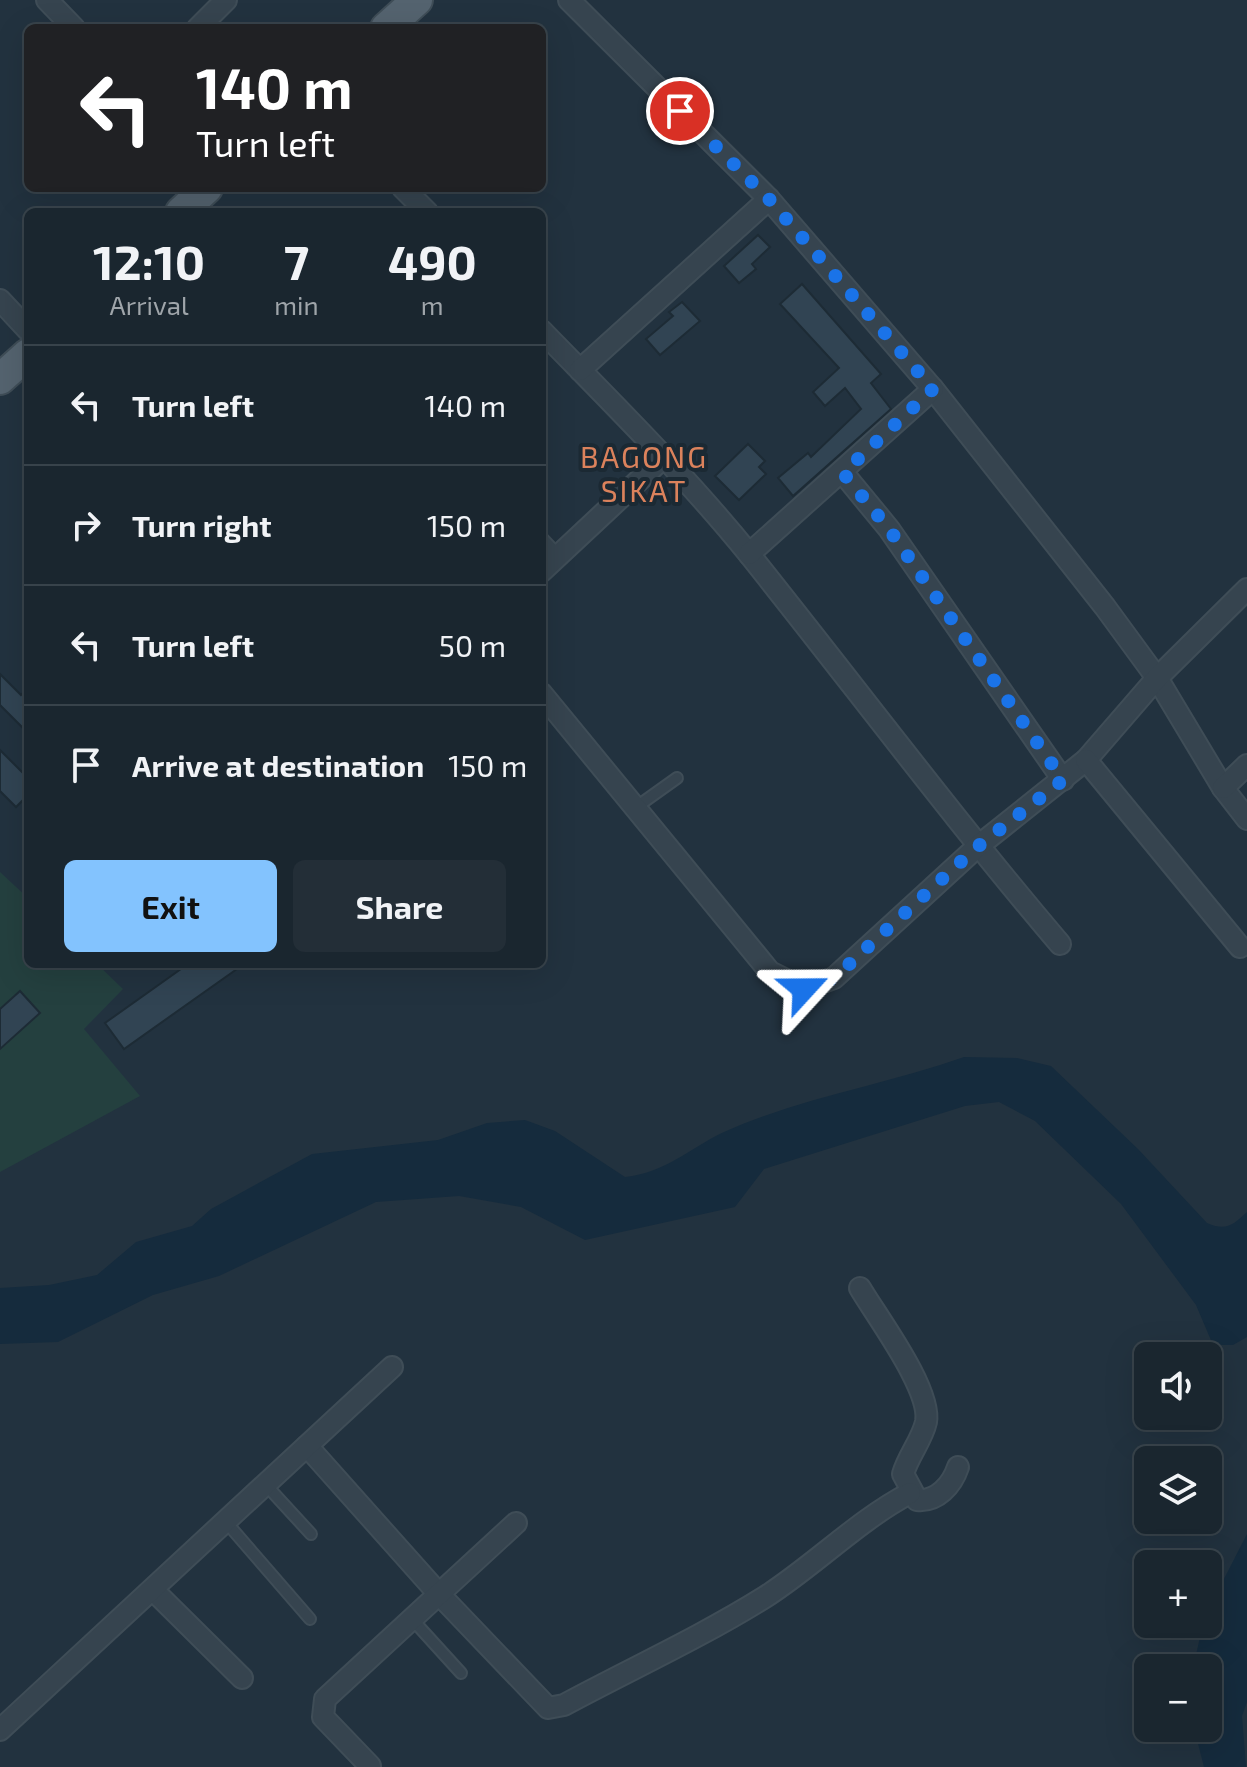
<!DOCTYPE html>
<meta charset="utf-8">
<style>
:root{--surface:#1a262f;--page:#232e37;--text:#f1f3f6;--muted:#9fa5aa;--line:#38434b;--accent:#83c3fe}
body{margin:0;font-family:"Exo 2",sans-serif;background:var(--page);color:var(--text);height:100vh;display:flex;flex-direction:column;font-size:30px;white-space:nowrap}
*{box-sizing:border-box;margin:0}
p{font-size:26px;color:var(--muted)}
.icon{flex:none;width:44px;height:44px;fill:none;stroke:currentColor;stroke-width:2;stroke-linecap:round;stroke-linejoin:round}
.map{position:relative;flex:1;overflow:hidden}
.drawer{position:absolute;left:24px;top:208px;width:522px;height:760px;display:flex;flex-direction:column;background:var(--surface);border-radius:12px;box-shadow:0 8px 32px #0002,0 0 0 2px var(--line)}
.drawer>*{flex:none}
.guide{position:absolute;left:24px;top:24px;width:522px;height:168px;border-radius:12px;box-shadow:0 8px 32px #0002,0 0 0 2px var(--line);background:#202124;color:#fff;overflow:hidden}
.fabs{position:absolute;left:1134px;top:1342px;display:grid;gap:16px}
.fabs a{display:grid;place-items:center;width:88px;height:88px;border-radius:12px;background:var(--surface);box-shadow:0 8px 32px #0002,0 0 0 2px var(--line);font-size:40px}
.pin{position:absolute;display:grid;place-items:center;width:68px;height:68px;color:#fff;margin:-34px;border:4px solid #fff;border-radius:50%;box-shadow:0 2px 8px #0007}
.me{position:absolute;width:88px;margin:-44px;rotate:66deg;stroke-linejoin:round;filter:drop-shadow(0 0 6px #0008)}
.turn{display:flex;align-items:center;gap:28px;height:168px;padding:0 40px;font-size:36px}
.turn .icon{width:104px;height:104px;stroke-width:2.5}
.turn b{display:block;font-size:56px;line-height:68px}
.eta{display:flex;justify-content:space-evenly;align-items:center;height:136px;text-align:center}
.eta b{font-size:48px;font-weight:700;line-height:56px}
.action{display:flex;gap:16px;margin-top:auto;padding:16px 40px}
.action a{flex:1;height:92px;border-radius:12px;background:var(--accent);color:#111;font-size:32px;font-weight:700;line-height:92px;text-align:center}
.action a+a{background:var(--page);color:var(--text)}
ul{padding:0;list-style:none}
li{display:flex;align-items:center;gap:24px;height:120px;padding:0 40px;border-top:2px solid var(--line)}
li div{flex:1}
li b{display:block;font-size:30px}
li em{font-style:normal}
.map>svg:first-child{display:block}
.green{fill:#24403f}
.water{fill:#152b3d}
.building{fill:#314453;stroke:#1d2b35;stroke-width:2}
.lines{fill:none;stroke-linecap:round;stroke-linejoin:round}
.service-casing{stroke:#3f4d57;stroke-width:14}
.minor-casing{stroke:#3f4d57;stroke-width:24}
.primary-casing{stroke:#3f4d57;stroke-width:34}
.service{stroke:#36444f;stroke-width:10}
.minor{stroke:#36444f;stroke-width:20}
.primary{stroke:#54636f;stroke-width:30}
.route{stroke:#1a73e8;stroke-width:14;stroke-dasharray:0 25.2}
.labels{text-anchor:middle;dominant-baseline:central;stroke-width:8;stroke-linejoin:round;paint-order:stroke}
.quarter-label{font-size:30px;letter-spacing:2px;fill:#db825c;stroke:#1b2933}
</style>
<div class="map">
<svg width="1247" height="1767" viewBox="0 0 1247 1767">
<rect width="100%" height="100%" fill="#22323f"/>
<polygon class="green" points="0,872 28,898 28,964 97,964 123,989 84,1029 140,1096 0,1172"/>
<g class="water">
<path d="M964,1057L1017,1058L1051,1066L1138,1149L1207,1223C1226,1231 1232,1226 1247,1212V1337L1233,1345H1213L1196,1305L1121,1204L1035,1121L999,1102L965,1106L764,1169L735,1207L585,1240L521,1207L459,1196L376,1202L219,1276L153,1295L58,1342L0,1344V1288L49,1285L97,1275L136,1242L192,1226L211,1209L312,1154L438,1140L487,1123L525,1120L555,1131L625,1177C665,1173 690,1148 724,1132C801,1097 886,1085 964,1057Z"/>
<polygon points="1247,1534 1247,1702 1242,1716 1246,1767 1204,1767 1194,1728 1208,1728 1208,1668 1193,1668 1203,1624 1208,1624 1208,1610"/>
</g>
<g class="building">
<polygon points="758,235 770,247 752,264 756,269 739,283 724,266"/>
<polygon points="802,284 881,374 871,383 891,409 793,496 778,478 808,453 811,457 861,409 845,388 825,406 813,392 839,368 780,304"/>
<polygon points="682,302 700,321 660,355 646,339 673,316 669,312"/>
<polygon points="748,444 765,461 759,467 766,474 739,500 715,476"/>
<polygon points="0,674 21,695 28,688 28,733 0,705"/>
<polygon points="0,750 28,778 28,795 16,807 0,791"/>
<polygon points="188,964 244,964 124,1049 105,1023"/>
<polygon points="20,991 40,1013 0,1049 0,1009"/>
</g>
<g class="lines">
<defs>
<g id="service">
<polyline points="542,538 559,556"/>
<polyline points="635,808 677,778"/>
<polyline points="266,1485 311,1534"/>
<polyline points="226,1522 310,1619"/>
<polyline points="411,1618 461,1673"/>
</g>
<g id="minor">
<polyline points="47,0 74,28"/>
<polyline points="569,0 769,199 933,389 1105,607 1157,678 1223,788 1247,819"/>
<polyline points="198,28 226,0"/>
<polyline points="403,188 427,212"/>
<polyline points="0,300 28,330"/>
<path d="M542,331C613,404 685,475 749,554C853,684 952,817 1060,944"/>
<polyline points="580,370 769,199"/>
<polyline points="843,473 889,529 1063,780"/>
<polyline points="749,554 933,389"/>
<polyline points="542,571 665,456"/>
<polyline points="542,694 770,972 804,989 834,978 977,847 1086,760 1157,678 1247,589"/>
<polyline points="1086,760 1240,947"/>
<polyline points="1223,788 1247,765"/>
<path d="M860,1288C877,1317 932,1390 926,1422C922,1440 908,1456 903,1474L917,1500C937,1502 952,1485 958,1467"/>
<path d="M307,1446L438,1593L548,1708L564,1705C631,1669 701,1637 765,1597C815,1565 857,1521 910,1493"/>
<polyline points="153,1590 242,1678"/>
<polyline points="0,1730 392,1367"/>
<polyline points="370,1766 323,1717 325,1699 516,1523"/>
</g>
<g id="primary">
<polyline points="386,28 417,0"/>
<polyline points="181,212 207,188"/>
<polyline points="0,379 28,354"/>
</g>
</defs>
<use href="#service" class="service-casing"/>
<use href="#minor" class="minor-casing"/>
<use href="#primary" class="primary-casing"/>
<use href="#service" class="service"/>
<use href="#minor" class="minor"/>
<use href="#primary" class="primary"/>
</g>
<g class="lines">
<polyline class="route" points="680,111 769,199 933,389 843,473 889,529 1063,780 977,847 834,978 804,989"/>
</g>
<g class="labels">
<g class="quarter-label">
<text x="644" y="456">BAGONG<tspan x="644" dy="34">SIKAT</tspan></text>
</g>
</g>
</svg>
<div class="fabs">
<a><svg class="icon" aria-label="sound" viewBox="0 0 24 24"><path d="M4 9h4l5-4v14l-5-4H4zM17 9q2 3 0 6"/></svg></a>
<a><svg class="icon" aria-label="layers" viewBox="0 0 24 24"><path d="M12 4l9 5-9 5-9-5zM3 14l9 5 9-5"/></svg></a>
<a>+</a>
<a>−</a>
</div>
<div class="pin" style="left:680px;top:111px;background:#d93025"><svg class="icon" aria-label="arrive" viewBox="0 0 24 24"><path d="M6 21V4h12l-3 4 3 4H6"/></svg></div>
<svg class="me" style="left:804px;top:989px" viewBox="-20 -20 40 40"><path d="M0-17L14 15 0 8-14 15z" fill="#1a73e8" stroke="#fff" stroke-width="4"/></svg>
<div class="guide">
<div class="turn"><svg class="icon" aria-label="left" viewBox="0 0 24 24"><path d="M17 20v-9H6M10 6l-5 5 5 5"/></svg><div><b>140 m</b>Turn left</div></div>
</div>
<section class="drawer">
<div class="eta">
<div><b>12:10</b><p>Arrival</p></div>
<div><b>7</b><p>min</p></div>
<div><b>490</b><p>m</p></div>
</div>
<ul>
<li><svg class="icon" aria-label="left" viewBox="0 0 24 24"><path d="M17 20v-9H6M10 6l-5 5 5 5"/></svg><div><b>Turn left</b></div><em>140 m</em></li>
<li><svg class="icon" aria-label="right" viewBox="0 0 24 24"><path d="M7 20v-9h11M14 6l5 5-5 5"/></svg><div><b>Turn right</b></div><em>150 m</em></li>
<li><svg class="icon" aria-label="left" viewBox="0 0 24 24"><path d="M17 20v-9H6M10 6l-5 5 5 5"/></svg><div><b>Turn left</b></div><em>50 m</em></li>
<li><svg class="icon" aria-label="arrive" viewBox="0 0 24 24"><path d="M6 21V4h12l-3 4 3 4H6"/></svg><div><b>Arrive at destination</b></div><em>150 m</em></li>
</ul>
<div class="action"><a>Exit</a><a>Share</a></div>
</section>
</div>
